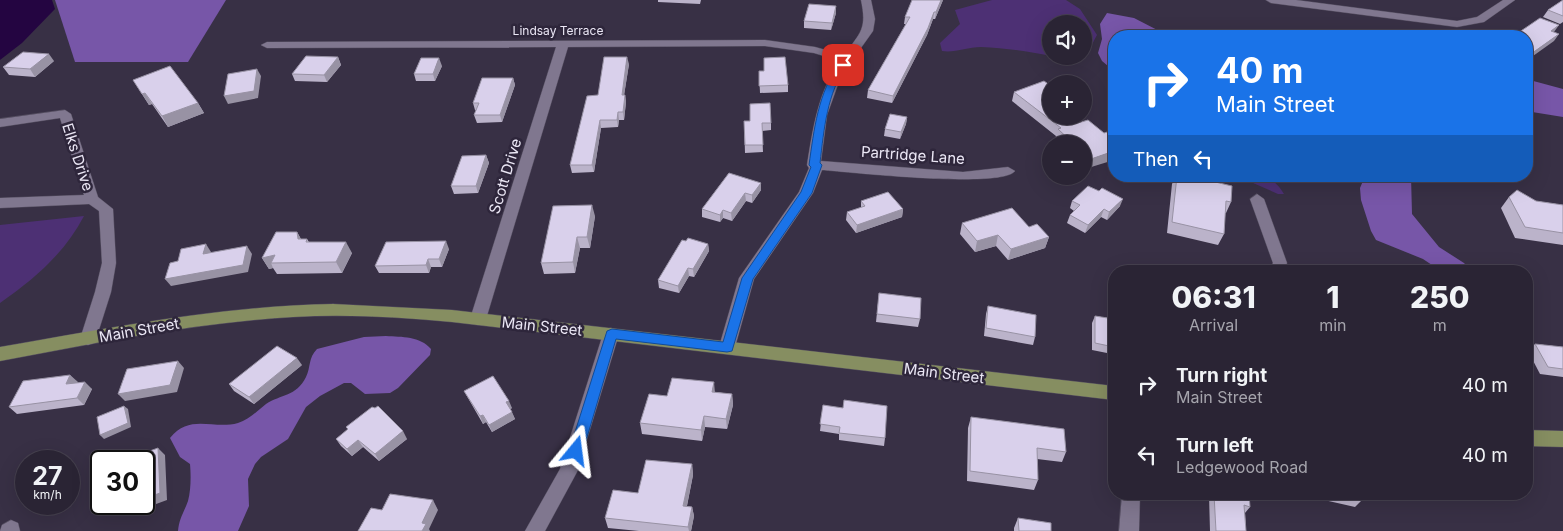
<!DOCTYPE html>
<meta charset="utf-8">
<style>
:root{--surface:#2a2434;--page:#363040;--text:#f1f3f6;--muted:#a5a4ac;--line:#46414f}
body{margin:0;font-family:Inter,sans-serif;background:var(--page);color:var(--text);height:100vh;display:flex;flex-direction:column;font-size:19px;white-space:nowrap}
*{box-sizing:border-box;margin:0}
p{font-size:16px;color:var(--muted)}
.icon{flex:none;width:28px;height:28px;fill:none;stroke:currentColor;stroke-width:2;stroke-linecap:round;stroke-linejoin:round}
.map{position:relative;flex:1;overflow:hidden}
.details{position:absolute;left:1108px;top:265px;width:425px;height:235px;display:flex;flex-direction:column;background:var(--surface);border-radius:20px;box-shadow:0 5px 20px #0002,0 0 0 1px var(--line)}
.details>*{flex:none}
.banner{position:absolute;left:1108px;top:30px;width:425px;height:152px;border-radius:20px;box-shadow:0 5px 20px #0002,0 0 0 1px var(--line);background:#1a73e8;color:#fff;overflow:hidden}
.buttons{position:absolute;left:1042px;top:15px;display:grid;gap:10px}
.buttons a{display:grid;place-items:center;width:50px;height:50px;border-radius:50%;background:var(--surface);box-shadow:0 5px 20px #0002,0 0 0 1px var(--line);font-size:25px}
.speed{position:absolute;left:15px;top:450px;display:flex;gap:10px;font-size:25px;font-weight:700;text-align:center}
.speed>*{display:grid;place-content:center;width:65px;height:65px;border-radius:50%;background:var(--surface);box-shadow:0 5px 20px #0002,0 0 0 1px var(--line);line-height:1}
.speed small{font-size:12px;font-weight:400}
.speed .limit{border:2px solid #111;border-radius:8px;background:#fff;color:#111}
.pin{position:absolute;display:grid;place-items:center;width:42px;height:42px;color:#fff;margin:-21px;border-radius:10px;box-shadow:0 2px 8px #0006}
.me{position:absolute;width:55px;margin:-28px;rotate:16deg;stroke-linejoin:round;filter:drop-shadow(0 0 4px #0008)}
.turn{display:flex;align-items:center;gap:18px;height:105px;padding:0 25px;font-size:22px}
.turn .icon{width:65px;height:65px;stroke-width:2.5}
.turn b{display:block;font-size:35px;line-height:42px}
.then{display:flex;align-items:center;height:48px;padding:0 25px;background:#0003;gap:10px;font-size:19px}
.eta{display:flex;justify-content:space-evenly;align-items:center;height:85px;text-align:center}
.eta b{font-size:30px;font-weight:800;line-height:35px}
ul{padding:0;list-style:none}
li{display:flex;align-items:center;gap:15px;height:70px;padding:0 25px}
li div{flex:1}
li b{display:block;font-size:19px}
li em{font-style:normal}
.map>svg:first-child{display:block}
.green{fill:#4d3074}
.forest{fill:#7756a8}
.water{fill:#240541}
.lines{fill:none;stroke-linecap:round;stroke-linejoin:round}
.minor-casing{stroke:#544e60;stroke-width:1}
.major-casing{stroke:#544e60;stroke-width:1}
.minor{fill:#80778f;fill-rule:evenodd}
.major{fill:#868e61;fill-rule:evenodd}
.wall{fill:#bbb3ca}
.shaded-wall{fill:#9892a4}
.building{fill:#d9d0eb;stroke:#9892a4}
.route{fill:#1a73e8;stroke:#114b97}
.labels{text-anchor:middle;dominant-baseline:central;stroke-width:5;stroke-linejoin:round;paint-order:stroke}
.far-street-label{font-size:12px;fill:#ebe7f5;stroke:#2e263b}
.street-label{font-size:15px;fill:#ebe7f5;stroke:#2e263b}
</style>
<div class="map">
<svg width="1563" height="531" viewBox="0 0 1563 531">
<rect width="100%" height="100%" fill="#383045"/>
<g class="green">
<path d="M992,0H1066L1080,9L1097,35L1089,50L1084,53V24H1051V56C1028,51 1004,48 981,47C967,47 955,53 942,51L940,43L960,24L955,10Z"/>
<path d="M1237,176C1260,176 1271,173 1284,194H1278Z"/>
<path d="M84,216C64,254 34,279 0,303V225Z"/>
</g>
<g class="forest">
<polygon points="55,0 226,0 188,62 75,62"/>
<polygon points="1107,13 1134,18 1169,36 1114,36 1114,71 1102,61 1098,53 1102,39 1100,24"/>
<polygon points="1526,79 1563,89 1563,117 1526,111"/>
<polygon points="1365,176 1411,176 1412,214 1439,247 1464,263 1471,271 1441,271 1423,259 1376,240 1371,231 1361,200 1360,188"/>
<path d="M386,336C402,337 420,336 431,349L430,355L398,388L390,393L365,394L351,383H344L320,396L306,407L288,439L261,457L255,464L248,479L249,506L238,531H178C179,519 184,512 188,501C191,490 191,475 190,464L180,457L170,438C190,413 213,430 238,423C249,420 257,411 266,404C281,394 296,397 306,377C311,367 308,358 317,349L364,337Z"/>
</g>
<polygon class="water" points="0,0 52,0 55,9 22,43 0,60"/>
<g class="lines">
<defs>
<g id="minor">
<path d="M861,0H871L875,19L873,31L841,76L827,115L821,161L963,172L1008,167L1015,171C1002,189 849,172 822,170L813,193L754,279L735,347L733,352L727,353L721,352L719,347L739,278L799,192L809,168L807,165C813,128 818,92 840,61L814,53L765,46L568,47L486,319L484,323L478,325L472,323L470,319L556,47L267,48L261,45L267,42L765,40L815,47L844,55C861,32 867,29 861,0Z"/>
<polygon points="1266,0 1296,0 1457,21 1477,17 1503,0 1515,0 1484,22 1457,27 1271,3"/>
<polygon points="65,110 71,114 98,197 113,209 116,263 111,292 96,339 94,343 88,345 82,343 80,339 95,292 102,263 99,211 89,204 0,208 0,198 84,195 60,118 0,127 0,119"/>
<polygon points="1257,194 1264,199 1287,263 1284,271 1269,271 1273,263 1250,199"/>
<polygon points="611,328 617,330 619,334 577,472 545,531 525,531 560,469 603,334 605,330"/>
<polygon points="1122,494 1140,494 1139,531 1119,531"/>
<polygon points="11,520 18,523 20,531 0,531 2,525"/>
</g>
<g id="major">
<path d="M333,304L452,310L1114,386V400L452,322C399,317 346,314 293,317C194,323 97,343 0,361V347C110,328 220,306 333,304Z"/>
<polygon points="1526,430 1563,431 1563,447 1526,446"/>
</g>
</defs>
<use href="#minor" class="minor-casing"/>
<use href="#major" class="major-casing"/>
<use href="#minor" class="minor"/>
<use href="#major" class="major"/>
</g>
<g class="wall">
<polygon points="658,0 701,0 700,4 658,2"/>
<polygon points="943,0 935,19 933,19 927,35 892,103 867,98 868,90 906,24 904,24 905,17"/>
<polygon points="1563,0 1563,22 1560,24 1543,17 1548,10"/>
<polygon points="836,6 836,13 831,30 804,28 804,21"/>
<polygon points="338,57 341,65 327,82 295,81 292,74"/>
<polygon points="54,61 35,77 9,75 3,67"/>
<polygon points="629,64 624,95 625,95 626,102 624,120 619,120 618,127 601,128 594,172 572,173 570,165 598,95"/>
<polygon points="442,66 435,81 416,81 414,74"/>
<polygon points="759,71 764,71 788,85 788,92 760,93"/>
<polygon points="513,78 515,85 502,122 477,123 474,115 476,110 475,110 473,103"/>
<polygon points="133,80 198,103 204,113 168,127 152,104 149,105"/>
<polygon points="1014,92 1051,116 1078,123 1104,133 1088,168 1084,165 1084,144 1061,144 1055,139 1056,136 1012,101"/>
<polygon points="907,117 906,124 900,139 884,136 885,129"/>
<polygon points="744,121 771,123 771,130 762,131 763,152 745,153"/>
<polygon points="486,155 489,163 478,193 454,194 451,186"/>
<polygon points="729,173 761,190 752,203 746,201 732,221 723,218 720,222 702,217 702,209"/>
<polygon points="1176,176 1190,176 1231,202 1226,213 1225,213 1224,234 1218,245 1167,233 1172,184"/>
<polygon points="1509,197 1563,205 1563,245 1515,238 1501,208"/>
<polygon points="861,201 903,209 902,217 856,233 846,220 847,212 861,208"/>
<polygon points="1072,201 1120,206 1107,220 1101,217 1085,233 1067,223 1070,215 1074,211 1070,208"/>
<polygon points="595,216 590,248 580,248 575,273 544,274 541,263"/>
<polygon points="962,223 1029,227 1049,237 1045,248 1008,260 996,246 975,252 960,234"/>
<polygon points="297,232 301,239 307,239 309,242 352,253 342,273 277,274 273,268 269,269 262,258"/>
<polygon points="686,241 708,244 709,251 694,277 689,276 679,293 659,288 658,280"/>
<polygon points="449,249 442,267 431,267 429,273 379,273 375,266"/>
<polygon points="879,293 920,319 918,327 876,322"/>
<polygon points="988,306 1035,337 1033,345 984,336 986,314"/>
<polygon points="1095,316 1114,319 1114,350 1112,354 1092,350 1092,323"/>
<polygon points="1535,344 1563,347 1563,377 1540,374 1528,351"/>
<polygon points="302,365 254,404 234,391 229,384"/>
<polygon points="70,375 77,383 92,389 84,405 17,414 9,407"/>
<polygon points="464,391 512,408 510,409 515,419 492,432 486,422 483,424 468,398"/>
<polygon points="715,392 732,394 733,405 727,429 705,427 702,441 642,434 640,423 667,396"/>
<polygon points="823,405 885,438 884,446 839,440 839,434 820,431"/>
<polygon points="971,417 1066,452 1062,462 1037,459 1038,480 1034,490 967,481 968,428"/>
<polygon points="346,427 407,439 379,461 363,447 352,456 341,446 336,439 348,430"/>
<polygon points="692,464 693,475 687,506 692,507 694,516 691,531 639,531 608,528 605,518 638,493"/>
<polygon points="1209,494 1249,494 1250,507 1245,513 1246,531 1210,531"/>
<polygon points="1302,494 1361,494 1362,500 1355,507 1302,495"/>
<polygon points="1018,518 1051,531 1014,531 1014,528"/>
</g>
<g class="shaded-wall">
<polygon points="941,0 943,0 935,19 936,12"/>
<polygon points="836,6 836,13 831,30 832,23"/>
<polygon points="934,12 933,19 927,35 892,103 893,96"/>
<polygon points="1559,25 1554,32 1551,31"/>
<polygon points="1559,34 1554,41 1526,61 1526,58 1528,56"/>
<polygon points="49,54 54,61 35,77 30,69"/>
<polygon points="338,57 341,65 327,82 324,75"/>
<polygon points="627,57 629,64 623,102 622,95"/>
<polygon points="439,58 442,66 435,81 433,74"/>
<polygon points="257,69 261,76 258,98 228,104 224,96"/>
<polygon points="513,78 515,85 502,122 500,115"/>
<polygon points="145,93 152,104 149,105 142,94"/>
<polygon points="625,95 626,102 624,120 623,112"/>
<polygon points="198,103 204,113 168,127 162,116"/>
<polygon points="618,112 619,120 618,127 617,120"/>
<polygon points="907,117 906,124 900,139 901,132"/>
<polygon points="600,120 601,128 594,172 592,165"/>
<polygon points="1114,151 1114,160 1088,168 1091,159"/>
<polygon points="486,155 489,163 478,193 476,186"/>
<polygon points="761,183 761,190 752,203 752,195"/>
<polygon points="745,193 746,201 732,221 731,213"/>
<polygon points="1123,199 1120,206 1107,220 1109,212"/>
<polygon points="592,205 595,216 590,248 587,237"/>
<polygon points="903,209 902,217 856,233 857,225"/>
<polygon points="1104,209 1101,217 1085,233 1088,225"/>
<polygon points="723,210 723,218 720,222 720,215"/>
<polygon points="297,232 303,243 298,239"/>
<polygon points="998,235 996,246 975,252 977,241"/>
<polygon points="577,237 580,248 575,273 573,262"/>
<polygon points="1049,237 1045,248 1008,260 1011,249"/>
<polygon points="446,241 449,249 442,267 439,259"/>
<polygon points="346,242 352,253 342,273 336,262"/>
<polygon points="206,244 211,252 209,262 203,254"/>
<polygon points="708,244 709,251 694,277 693,269"/>
<polygon points="247,246 252,254 248,272 171,286 165,279"/>
<polygon points="275,255 271,263 273,268 269,269 262,258"/>
<polygon points="428,259 431,267 429,273 426,265"/>
<polygon points="688,268 689,276 679,293 678,286"/>
<polygon points="297,358 302,365 254,404 249,397"/>
<polygon points="178,361 184,368 177,392 125,401 118,394"/>
<polygon points="70,375 78,382 73,391 66,384"/>
<polygon points="85,382 92,389 84,405 77,398"/>
<polygon points="714,382 715,393 712,392"/>
<polygon points="732,394 733,405 727,429 726,419"/>
<polygon points="509,401 512,408 509,410 506,402"/>
<polygon points="124,406 128,409 131,427 104,439 100,435"/>
<polygon points="512,412 515,419 492,432 489,425"/>
<polygon points="483,415 486,422 483,424 480,416"/>
<polygon points="704,416 705,427 702,441 701,430"/>
<polygon points="403,431 407,439 379,461 375,454"/>
<polygon points="358,440 363,447 352,456 347,449"/>
<polygon points="158,448 165,455 167,500 129,514 122,507 131,504 144,504 144,499"/>
<polygon points="692,464 693,475 685,515 683,506"/>
<polygon points="433,500 438,510 429,529 430,531 422,531 422,523"/>
<polygon points="692,507 694,516 691,531 689,531 688,527"/>
</g>
<g class="building">
<polygon points="912,0 941,0 936,12 934,12 928,28 893,96 868,90 910,17 905,17"/>
<polygon points="1563,0 1563,16 1548,10"/>
<polygon points="809,4 836,6 832,23 804,21"/>
<polygon points="1540,18 1559,25 1551,31 1559,34 1528,56 1526,55 1526,36 1511,36 1515,35"/>
<polygon points="23,52 49,54 30,69 3,67"/>
<polygon points="306,56 338,57 324,75 292,74"/>
<polygon points="604,57 627,57 622,95 625,95 623,112 618,112 617,120 600,120 592,165 570,165 587,96 598,95"/>
<polygon points="785,57 788,85 759,86 759,71 764,71 764,58"/>
<polygon points="421,58 439,58 433,74 414,74"/>
<polygon points="170,66 198,103 162,116 145,93 142,94 133,80"/>
<polygon points="257,69 254,91 224,96 228,74"/>
<polygon points="482,78 513,78 500,115 474,115 479,103 473,103"/>
<polygon points="1044,81 1051,86 1051,100 1049,101 1051,103 1051,116 1069,116 1078,123 1088,120 1104,133 1114,130 1114,151 1091,159 1084,152 1084,144 1074,144 1058,129 1061,128 1014,92"/>
<polygon points="770,103 771,123 762,123 763,145 745,145 744,121 750,121 750,104"/>
<polygon points="890,114 907,117 901,132 885,129"/>
<polygon points="486,155 476,186 451,186 462,156"/>
<polygon points="729,173 761,183 752,195 745,193 731,213 723,210 720,215 702,209"/>
<polygon points="1177,176 1190,176 1232,186 1231,202 1226,201 1224,234 1172,222"/>
<polygon points="1088,186 1099,191 1102,188 1123,199 1109,212 1104,209 1088,225 1070,215 1080,205 1072,201"/>
<polygon points="1517,190 1536,201 1563,205 1563,233 1525,227 1509,197"/>
<polygon points="888,192 903,209 857,225 847,212 865,206 861,201"/>
<polygon points="592,205 587,237 577,237 573,262 541,263 553,206"/>
<polygon points="1012,208 1029,227 1037,224 1049,237 1011,249 998,235 977,241 962,223"/>
<polygon points="276,232 297,232 298,239 307,239 306,242 346,242 336,262 271,263 275,255 262,258"/>
<polygon points="688,238 708,244 693,269 688,268 678,286 658,280 682,240 686,241"/>
<polygon points="446,241 439,259 428,259 426,265 375,266 386,242"/>
<polygon points="206,244 203,254 247,246 243,265 165,279 170,263 178,261 181,249"/>
<polygon points="879,293 921,298 920,319 877,314"/>
<polygon points="988,306 1036,315 1035,337 986,328"/>
<polygon points="1095,316 1114,319 1114,347 1095,343"/>
<polygon points="1535,344 1563,347 1563,369 1548,367"/>
<polygon points="277,346 297,358 249,397 229,384"/>
<polygon points="178,361 170,385 118,394 127,369"/>
<polygon points="70,375 66,384 85,382 77,398 9,407 23,381"/>
<polygon points="493,376 509,401 506,402 512,412 489,425 483,415 480,416 464,391"/>
<polygon points="672,378 714,382 712,392 732,394 726,419 704,416 701,430 640,423 649,394 667,396"/>
<polygon points="844,400 887,406 885,438 839,433 840,427 820,424 823,405 843,408"/>
<polygon points="124,406 128,423 100,435 97,417"/>
<polygon points="378,406 403,431 375,454 358,440 347,449 336,439 348,429 346,427 372,407 375,408"/>
<polygon points="971,417 1064,429 1066,452 1037,448 1038,480 970,471"/>
<polygon points="158,448 160,493 144,499 144,461 122,461"/>
<polygon points="646,460 692,464 683,506 692,507 688,527 605,518 613,490 638,493"/>
<polygon points="390,494 433,500 422,523 426,524 422,531 358,531 371,508 382,510"/>
<polygon points="1214,494 1249,494 1250,507 1244,505 1246,531 1216,531"/>
<polygon points="1334,494 1361,494 1362,500"/>
<polygon points="122,504 131,504 122,507"/>
<polygon points="1018,518 1051,523 1051,531 1019,531"/>
</g>
<path class="route" d="M840,63L847,65C827,93 824,129 820,163L822,165L812,193L753,279L732,351L727,352L616,339L583,451L581,455H571L569,451L607,331L612,329L723,342L742,278L801,192L811,167L809,165C814,130 818,92 840,63Z"/>
<g class="labels">
<g class="far-street-label">
<text x="558" y="30">Lindsay Terrace</text>
</g>
<g class="street-label">
<text transform="translate(913 155) rotate(4)">Partridge Lane</text>
<text transform="translate(78 157) rotate(72)">Elks Drive</text>
<text transform="translate(505 176) rotate(-73)">Scott Drive</text>
<text transform="translate(542 326) rotate(6)">Main Street</text>
<text transform="translate(139 330) rotate(-10)">Main Street</text>
<text transform="translate(944 373) rotate(7)">Main Street</text>
</g>
</g>
</svg>
<div class="buttons">
<a><svg class="icon" aria-label="sound" viewBox="0 0 24 24"><path d="M4 9h4l5-4v14l-5-4H4zM17 9q2 3 0 6"/></svg></a>
<a>+</a>
<a>−</a>
</div>
<div class="speed"><div>27<small>km/h</small></div><div class="limit">30</div></div>
<div class="pin" style="left:843px;top:65px;background:#d93025"><svg class="icon" aria-label="arrive" viewBox="0 0 24 24"><path d="M6 21V4h12l-3 4 3 4H6"/></svg></div>
<svg class="me" style="left:576px;top:451px" viewBox="-20 -20 40 40"><path d="M0-17L14 15 0 8-14 15z" fill="#1a73e8" stroke="#fff" stroke-width="4"/></svg>
<div class="banner">
<div class="turn"><svg class="icon" aria-label="right" viewBox="0 0 24 24"><path d="M7 20v-9h11M14 6l5 5-5 5"/></svg><div><b>40 m</b>Main Street</div></div>
<div class="then">Then<svg class="icon" aria-label="left" viewBox="0 0 24 24"><path d="M17 20v-9H6M10 6l-5 5 5 5"/></svg></div>
</div>
<section class="details">
<div class="eta">
<div><b>06:31</b><p>Arrival</p></div>
<div><b>1</b><p>min</p></div>
<div><b>250</b><p>m</p></div>
</div>
<ul>
<li><svg class="icon" aria-label="right" viewBox="0 0 24 24"><path d="M7 20v-9h11M14 6l5 5-5 5"/></svg><div><b>Turn right</b><p>Main Street</p></div><em>40 m</em></li>
<li><svg class="icon" aria-label="left" viewBox="0 0 24 24"><path d="M17 20v-9H6M10 6l-5 5 5 5"/></svg><div><b>Turn left</b><p>Ledgewood Road</p></div><em>40 m</em></li>
</ul>
</section>
</div>
